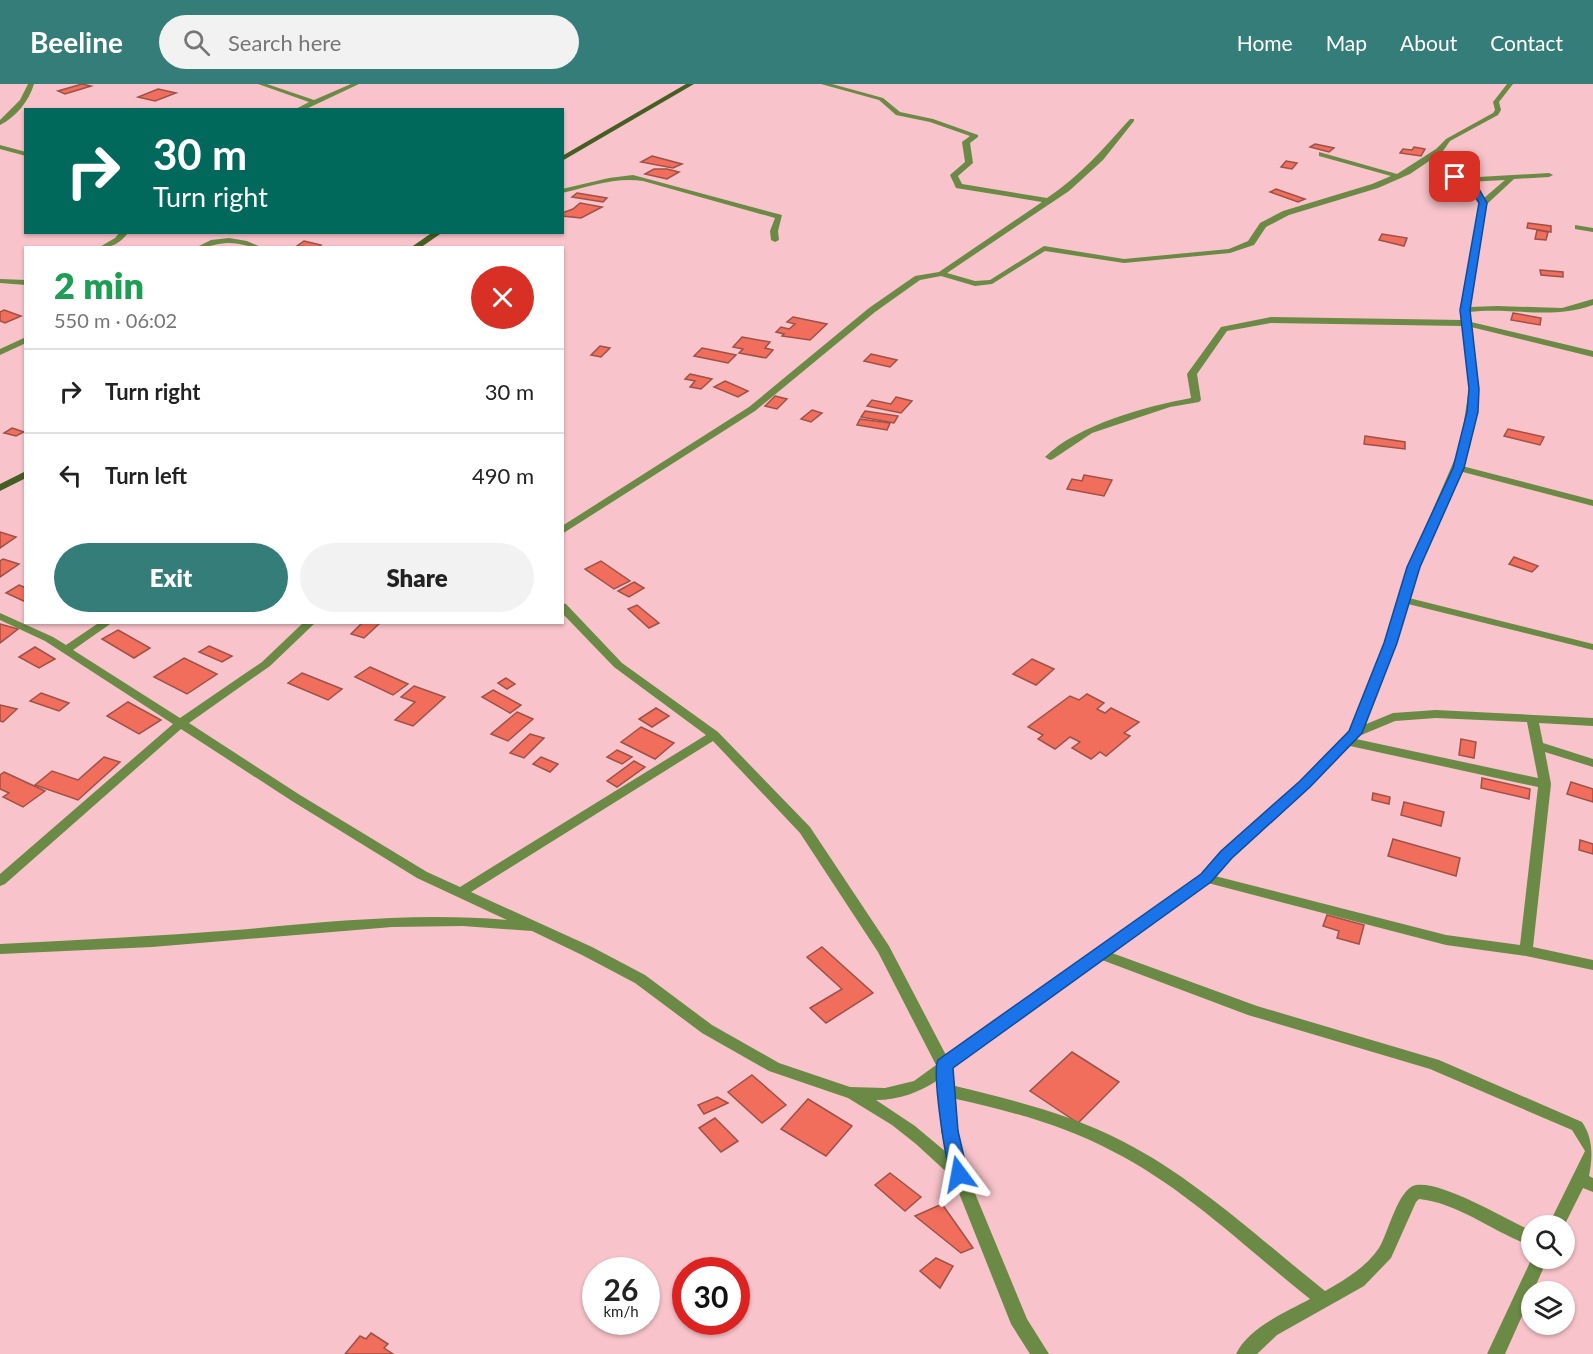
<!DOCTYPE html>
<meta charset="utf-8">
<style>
:root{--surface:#fff;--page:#f2f2f2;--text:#222;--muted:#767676;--line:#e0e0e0;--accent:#357d78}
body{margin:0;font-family:Lato,sans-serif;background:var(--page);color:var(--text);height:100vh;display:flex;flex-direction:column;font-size:22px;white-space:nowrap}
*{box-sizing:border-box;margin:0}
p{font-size:20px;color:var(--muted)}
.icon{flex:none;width:33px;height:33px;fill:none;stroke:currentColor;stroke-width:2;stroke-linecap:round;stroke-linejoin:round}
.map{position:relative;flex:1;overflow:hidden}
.details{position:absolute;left:24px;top:162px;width:540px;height:378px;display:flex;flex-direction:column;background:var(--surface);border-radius:0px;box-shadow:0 2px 4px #0004}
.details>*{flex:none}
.banner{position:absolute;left:24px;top:24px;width:540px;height:126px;border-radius:0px;box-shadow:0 2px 4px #0004;background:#00695c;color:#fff;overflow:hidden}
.tools{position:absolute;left:1521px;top:1131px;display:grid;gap:12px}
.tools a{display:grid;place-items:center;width:54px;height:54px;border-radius:50%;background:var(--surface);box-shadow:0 2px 4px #0004;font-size:30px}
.speed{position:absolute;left:582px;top:1173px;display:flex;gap:12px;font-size:30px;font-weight:700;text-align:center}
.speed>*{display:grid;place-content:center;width:78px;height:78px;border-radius:50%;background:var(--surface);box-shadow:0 2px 4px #0004;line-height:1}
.speed small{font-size:15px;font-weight:400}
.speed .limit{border:9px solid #d22;background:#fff;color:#111}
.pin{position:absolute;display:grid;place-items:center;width:51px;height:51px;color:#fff;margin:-26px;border-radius:12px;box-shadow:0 3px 9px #0006}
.me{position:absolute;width:66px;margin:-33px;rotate:347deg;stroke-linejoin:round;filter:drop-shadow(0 0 4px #0008)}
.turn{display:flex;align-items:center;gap:21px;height:126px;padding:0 30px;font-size:27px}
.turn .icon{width:78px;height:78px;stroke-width:2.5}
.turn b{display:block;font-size:42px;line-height:51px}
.round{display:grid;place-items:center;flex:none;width:63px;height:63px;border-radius:32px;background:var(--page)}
.head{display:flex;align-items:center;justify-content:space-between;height:102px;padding:0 30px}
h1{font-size:36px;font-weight:800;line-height:45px;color:#1e9e55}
.cta{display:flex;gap:12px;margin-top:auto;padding:12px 30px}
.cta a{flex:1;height:69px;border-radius:36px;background:var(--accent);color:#fff;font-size:24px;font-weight:800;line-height:69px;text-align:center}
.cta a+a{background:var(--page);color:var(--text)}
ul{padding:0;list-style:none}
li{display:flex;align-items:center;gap:18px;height:84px;padding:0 30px;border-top:2px solid var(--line)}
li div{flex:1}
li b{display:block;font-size:22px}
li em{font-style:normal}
header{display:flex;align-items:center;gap:36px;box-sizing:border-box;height:84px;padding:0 30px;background:var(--accent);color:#fff}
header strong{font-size:28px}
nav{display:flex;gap:33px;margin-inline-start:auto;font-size:21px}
.search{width:420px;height:54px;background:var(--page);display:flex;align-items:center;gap:15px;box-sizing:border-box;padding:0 21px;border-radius:33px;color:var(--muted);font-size:22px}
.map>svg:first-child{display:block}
.building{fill:#f16d5c;stroke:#9d5247;stroke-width:1.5}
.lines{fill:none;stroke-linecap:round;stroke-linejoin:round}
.street{fill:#6a8a45;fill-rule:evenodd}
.secondary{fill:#455f23;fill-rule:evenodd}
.route{fill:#1a73e8;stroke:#114b97;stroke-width:1.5}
</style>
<header>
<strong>Beeline</strong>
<div class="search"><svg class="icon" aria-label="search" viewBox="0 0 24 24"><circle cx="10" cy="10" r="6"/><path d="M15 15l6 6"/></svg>Search here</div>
<nav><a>Home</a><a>Map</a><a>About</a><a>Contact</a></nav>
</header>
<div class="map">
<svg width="1593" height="1270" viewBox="0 0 1593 1270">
<rect width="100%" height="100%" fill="#f8c3ca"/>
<g class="building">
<polygon points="82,0 91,2 65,10 58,7"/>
<polygon points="158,5 176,9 155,17 138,13"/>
<polygon points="1315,60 1334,64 1329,68 1310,63"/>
<polygon points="1414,63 1425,65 1421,72 1400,69 1403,65 1412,66"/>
<polygon points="652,72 682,80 673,84 641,78"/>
<polygon points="1286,77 1297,79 1292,85 1281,83"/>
<polygon points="654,85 667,85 679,88 667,95 645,90"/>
<polygon points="1276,105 1305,115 1298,118 1270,108"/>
<polygon points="577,109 607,114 603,118 572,113"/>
<polygon points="580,119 602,123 581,134 562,132 562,129 573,125"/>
<polygon points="1528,139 1551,142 1551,148 1527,144"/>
<polygon points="1537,146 1548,148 1546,156 1535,155"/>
<polygon points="1382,150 1407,154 1404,162 1379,156"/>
<polygon points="304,157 321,161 317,164 297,162"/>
<polygon points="1540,186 1563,188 1563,193 1541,191"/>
<polygon points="4,226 21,232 5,239 0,237 0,228"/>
<polygon points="1513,229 1541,234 1540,241 1511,236"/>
<polygon points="793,233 827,240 810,256 782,252 784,250 776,248 781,243 789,245 795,240 787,238"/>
<polygon points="742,253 770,258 765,264 773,266 766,274 739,269 743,265 733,263"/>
<polygon points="600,262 610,264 601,273 591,271"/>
<polygon points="702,264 736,271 728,279 694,272"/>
<polygon points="871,270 897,276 890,283 864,277"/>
<polygon points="690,290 712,295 701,305 690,303 695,297 685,295"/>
<polygon points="725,297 748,307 738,313 714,303"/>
<polygon points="775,312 787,315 777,325 765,322"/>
<polygon points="896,313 912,317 901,329 867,322 872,316 891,320"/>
<polygon points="812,326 822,329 811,338 801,335"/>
<polygon points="865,327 898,332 894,339 861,333"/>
<polygon points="860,335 890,339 887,346 857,341"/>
<polygon points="12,344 24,348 16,352 4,349"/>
<polygon points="1508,345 1544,353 1540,361 1504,352"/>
<polygon points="1365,352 1405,358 1405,365 1364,360"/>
<polygon points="1084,391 1112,396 1104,412 1067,405 1072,395 1082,397"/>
<polygon points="0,448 16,453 0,464"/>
<polygon points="1514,473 1538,482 1532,488 1509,480"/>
<polygon points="3,475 19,480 0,493 0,477"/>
<polygon points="601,477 630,497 614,505 585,485"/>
<polygon points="634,498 644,504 629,513 618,507"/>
<polygon points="19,501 26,504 26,518 6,509"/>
<polygon points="637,521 659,539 649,544 628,525"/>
<polygon points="363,538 379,538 380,539 364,554 351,550"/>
<polygon points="0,540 18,545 0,559"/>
<polygon points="118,546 150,564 134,574 102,555"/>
<polygon points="209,562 232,572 222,578 199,568"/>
<polygon points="35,563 55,575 39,584 19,573"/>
<polygon points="184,574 217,590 187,610 154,593"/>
<polygon points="1032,575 1054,585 1036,601 1013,590"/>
<polygon points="370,583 408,600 393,611 355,593"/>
<polygon points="302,589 342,605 328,616 288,599"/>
<polygon points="506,594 515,600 507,605 498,599"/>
<polygon points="414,602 445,613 413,642 395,636 415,618 401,613"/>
<polygon points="493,606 521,621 510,629 482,613"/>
<polygon points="41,609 69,619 59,627 30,617"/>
<polygon points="1087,610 1104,619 1097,625 1105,629 1111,624 1139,638 1124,649 1130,652 1106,672 1100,668 1091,675 1072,664 1080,658 1070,653 1055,665 1038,655 1043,651 1028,643 1070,612 1079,616"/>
<polygon points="128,618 161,636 139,650 107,632"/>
<polygon points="0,621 17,625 3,638 0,637"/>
<polygon points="656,624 669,632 652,643 639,635"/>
<polygon points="517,628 533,635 508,657 491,650"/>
<polygon points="641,643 674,659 655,675 621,658"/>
<polygon points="530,650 544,654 524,674 510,669"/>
<polygon points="1461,655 1476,658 1474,674 1459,671"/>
<polygon points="617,666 632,673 622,680 607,673"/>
<polygon points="104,673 120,678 78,716 35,701 52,687 78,696"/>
<polygon points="541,673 558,680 550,688 533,680"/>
<polygon points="634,677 645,683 617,703 607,697"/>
<polygon points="4,688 45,707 23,723 3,713 9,709 0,705 0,691"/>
<polygon points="1482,694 1530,705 1529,715 1481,704"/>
<polygon points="1571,698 1593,705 1593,718 1567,710"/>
<polygon points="1373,709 1390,713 1389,720 1372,716"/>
<polygon points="1404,718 1444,728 1441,742 1401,731"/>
<polygon points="1393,755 1460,774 1456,792 1388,772"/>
<polygon points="1580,756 1593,760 1593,770 1579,766"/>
<polygon points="1327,831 1364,841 1359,860 1337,854 1339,847 1323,842"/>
<polygon points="822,863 873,909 826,939 810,924 842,905 807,873"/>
<polygon points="1072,968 1119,998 1078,1039 1030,1007"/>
<polygon points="752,991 786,1021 762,1039 728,1008"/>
<polygon points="717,1013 728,1019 704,1030 698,1021"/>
<polygon points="808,1015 852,1042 826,1072 781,1045"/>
<polygon points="715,1034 738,1057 721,1068 699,1044"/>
<polygon points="890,1089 921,1113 905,1127 875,1101"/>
<polygon points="942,1120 973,1164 961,1169 915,1132"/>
<polygon points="936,1174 953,1182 940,1204 920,1187"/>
<polygon points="371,1249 388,1260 384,1264 393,1270 345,1270 360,1252 366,1255"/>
</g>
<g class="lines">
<g class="street">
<path d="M28,0H34C29,17 16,33 0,41V36L20,16Z"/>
<polygon points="258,0 267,0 314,16 351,0 359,0 304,26 294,26 309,18"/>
<path d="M821,0H832L883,14L900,28L933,35L978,51V53L970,59L973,79L958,92L962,100L1047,114C1080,92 1104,64 1130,35H1134V37L1103,76L1069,107L947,189L975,197L990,196L1044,162L1124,175L1229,165L1248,157L1260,139L1283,127L1372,100L1391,92L1319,72V68L1397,90L1436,65L1446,55L1493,29L1495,26L1493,18L1507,0H1513L1499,18L1501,26L1498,31L1450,57L1443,67L1458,92L1461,94L1549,89L1553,91L1549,93L1514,95L1487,120L1470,223L1497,222L1562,224L1593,215V221C1552,236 1511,223 1469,228L1471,238L1593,267V273L1471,243L1479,305L1470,363L1462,382L1593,416V422L1459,387L1418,483L1409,514L1593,560V566L1408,520L1397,559L1364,641L1393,629L1436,626L1593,634V642L1539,639L1543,659L1593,675V683L1545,668L1551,700L1533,863L1593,876V886L1526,872L1446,861L1208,799L1112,869L1257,922L1439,976L1582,1038C1593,1054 1593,1072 1589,1092L1593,1094V1108L1583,1104L1564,1142H1548L1585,1067L1572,1046L1430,985L1248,931L1102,876L952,985L955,1002C1013,1016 1071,1030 1124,1058C1196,1095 1261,1156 1325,1207C1345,1196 1366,1183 1379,1164C1388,1150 1398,1104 1416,1101C1443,1097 1505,1135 1532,1147V1162C1494,1149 1459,1119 1419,1115L1416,1118L1391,1174L1364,1202L1277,1251L1257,1270H1236C1248,1244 1286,1228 1310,1215C1247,1165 1184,1103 1112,1067C1063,1041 1010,1027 956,1015L957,1047L967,1090L1027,1235L1049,1270H1030L1011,1240L953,1094L916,1060L892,1041L848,1014L769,987L702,949L635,899L582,871L532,847L463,842L392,843L152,863L0,870V860C79,856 157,852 236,846C326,838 416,828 507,836L417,794L292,717L181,645L5,800L0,802V790L173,640L45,557L0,536V529L53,553L66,561L100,538H113L73,566L180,634L262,578L304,538H316L270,582L189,639L300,711L427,788L460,803L706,651L614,583L562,529V519L566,520L622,579L718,648L810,743L889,862L947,973L1201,791L1221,767L1301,697L1350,647L1385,559L1408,483L1460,363L1469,305L1462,242L1271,239L1227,247L1197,290L1201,316L1199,318L1170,323L1092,349L1053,375L1050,376L1045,373C1077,341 1147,322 1191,314L1187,290L1221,243L1271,233L1462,236L1461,226L1479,119L1473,107L1452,95L1438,71L1410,90L1378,104L1289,131L1266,143L1254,161L1230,169L1124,179L1045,167L992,200L975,202L941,192L920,196L875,228L755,327L562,450V442L749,323L869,224L915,192L939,188L1042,118L956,104L950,91L965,78L962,58L970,52L930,38L896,31L879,16ZM1505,96L1484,114L1479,104L1468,98ZM1436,634L1527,638L1538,694L1356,655L1359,652L1395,637ZM713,657L800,749L878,868L936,981L914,997L885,1004L850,1003L779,979L712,941L645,891L592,863L471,808ZM1350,662L1538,703L1520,861L1446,851L1215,792L1231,773L1309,703ZM939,995L941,1047L946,1068L915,1042L876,1016C899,1016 921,1008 939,995Z"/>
<polygon points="0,61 26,68 26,72 0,65"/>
<path d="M633,91L782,131L778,147L779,156L775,158L771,156L770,147L775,134L643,97C615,93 589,103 562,109V105L609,94Z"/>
<polygon points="1575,141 1593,144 1593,148 1575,145"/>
<path d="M120,148H129C120,159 112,164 98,164L115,154Z"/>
<path d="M229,154L247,157L263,164C251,164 241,159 229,159C217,159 207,164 195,164L211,156Z"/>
<polygon points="0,195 26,196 26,201 0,199"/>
<polygon points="26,253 26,259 0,271 0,265"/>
<polygon points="1532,1174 1548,1174 1505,1270 1487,1270"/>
</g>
<g class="secondary">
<polygon points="686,0 694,0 562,77 562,72"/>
<polygon points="433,148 443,148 420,164 410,164"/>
<polygon points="26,387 26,394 0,407 0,400"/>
</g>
</g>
<path class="route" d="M1455,90L1479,105L1487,119L1470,226L1479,305L1478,328L1464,384L1420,483L1397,559L1362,649L1310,703L1232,774L1211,798L953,984L958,1047L968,1090L965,1095L959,1098L953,1095C945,1081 932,987 938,976L1201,790L1221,767L1300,697L1349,647L1384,559L1407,483L1453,384L1467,328L1469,305L1460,226L1479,119L1472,108L1453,95Z"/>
</svg>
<div class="tools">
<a><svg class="icon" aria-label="search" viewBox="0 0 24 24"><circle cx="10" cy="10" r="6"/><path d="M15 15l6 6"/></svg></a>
<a><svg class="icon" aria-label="layers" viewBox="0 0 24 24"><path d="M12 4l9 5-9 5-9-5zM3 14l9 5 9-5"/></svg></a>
</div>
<div class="speed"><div>26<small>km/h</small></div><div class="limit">30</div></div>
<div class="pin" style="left:1455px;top:93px;background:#d93025"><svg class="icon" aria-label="arrive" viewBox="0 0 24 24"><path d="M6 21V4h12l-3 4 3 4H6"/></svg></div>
<svg class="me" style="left:959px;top:1090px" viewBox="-20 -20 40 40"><path d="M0-17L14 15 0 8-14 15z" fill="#1a73e8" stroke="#fff" stroke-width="4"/></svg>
<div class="banner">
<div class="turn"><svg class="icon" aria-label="right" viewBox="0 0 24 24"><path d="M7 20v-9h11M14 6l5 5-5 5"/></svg><div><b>30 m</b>Turn right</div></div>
</div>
<section class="details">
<div class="head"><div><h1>2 min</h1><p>550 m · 06:02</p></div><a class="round" style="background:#d93025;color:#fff"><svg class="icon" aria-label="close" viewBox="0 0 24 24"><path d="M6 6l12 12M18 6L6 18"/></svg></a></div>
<ul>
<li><svg class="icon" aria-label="right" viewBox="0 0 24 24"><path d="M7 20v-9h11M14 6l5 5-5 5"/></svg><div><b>Turn right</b></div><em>30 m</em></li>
<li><svg class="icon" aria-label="left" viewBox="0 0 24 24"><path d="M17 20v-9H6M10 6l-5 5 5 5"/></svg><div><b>Turn left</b></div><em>490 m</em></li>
</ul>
<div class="cta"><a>Exit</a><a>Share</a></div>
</section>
</div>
